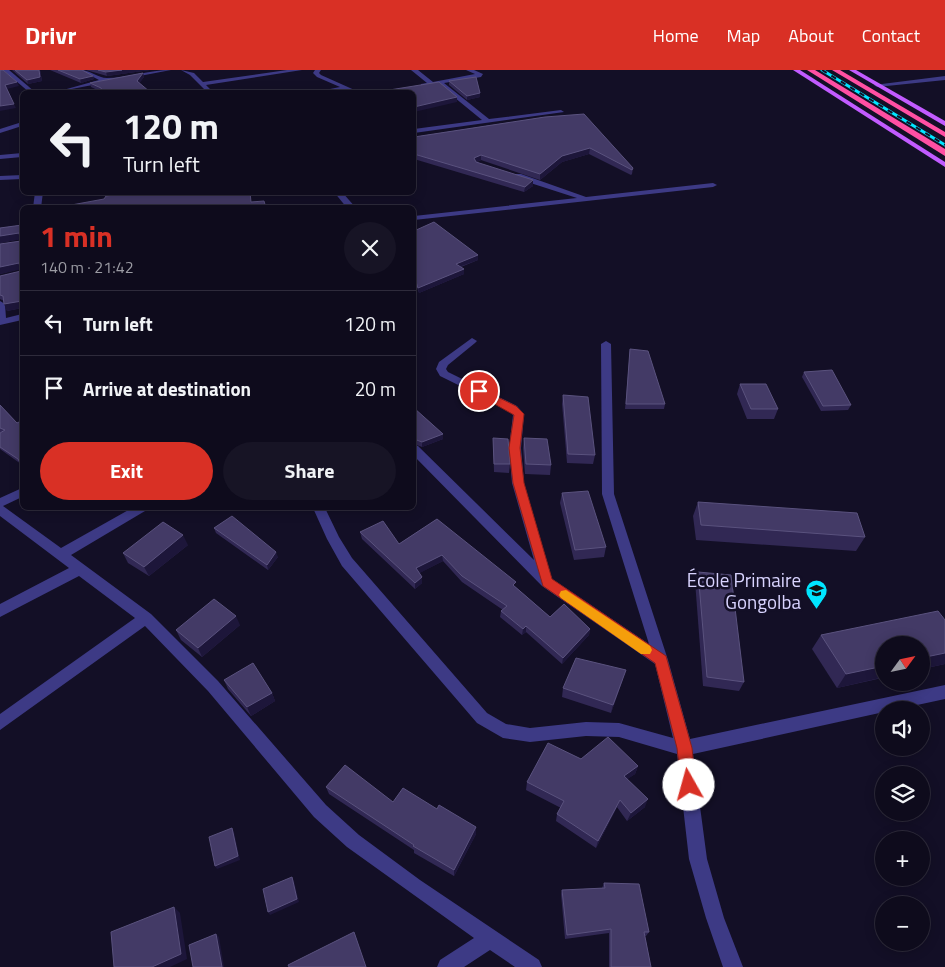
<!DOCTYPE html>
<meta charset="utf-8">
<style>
:root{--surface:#0e0b1c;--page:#171425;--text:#f1f3f6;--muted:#9b9ba3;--line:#2e2b3b;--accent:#d93025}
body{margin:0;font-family:"Titillium Web",sans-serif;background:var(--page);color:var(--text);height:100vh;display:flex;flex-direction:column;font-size:19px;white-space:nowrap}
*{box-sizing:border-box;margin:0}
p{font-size:16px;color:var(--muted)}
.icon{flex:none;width:28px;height:28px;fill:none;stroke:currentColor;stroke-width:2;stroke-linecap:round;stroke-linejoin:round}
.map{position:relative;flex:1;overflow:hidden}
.details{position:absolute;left:20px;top:135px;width:396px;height:305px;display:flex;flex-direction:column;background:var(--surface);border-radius:8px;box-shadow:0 2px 12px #0003,0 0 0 1px var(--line)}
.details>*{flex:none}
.guide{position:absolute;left:20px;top:20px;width:396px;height:105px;border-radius:8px;box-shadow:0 2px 12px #0003,0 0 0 1px var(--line);background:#0e0b1c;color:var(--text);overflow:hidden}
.needle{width:32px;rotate:57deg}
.buttons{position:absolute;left:875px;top:566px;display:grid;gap:10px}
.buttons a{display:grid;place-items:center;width:55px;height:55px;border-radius:50%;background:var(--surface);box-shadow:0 2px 12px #0003,0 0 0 1px var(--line);font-size:25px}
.pin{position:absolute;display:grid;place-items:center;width:42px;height:42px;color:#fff;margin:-21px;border:2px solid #fff;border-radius:50%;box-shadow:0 1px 5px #0007}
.me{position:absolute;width:55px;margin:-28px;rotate:353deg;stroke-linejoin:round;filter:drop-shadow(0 0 4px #0008)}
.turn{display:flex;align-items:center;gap:18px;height:105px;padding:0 20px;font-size:22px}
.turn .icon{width:65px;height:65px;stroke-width:2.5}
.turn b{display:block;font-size:35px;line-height:42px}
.round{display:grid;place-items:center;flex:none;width:52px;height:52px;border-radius:26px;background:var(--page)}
.summary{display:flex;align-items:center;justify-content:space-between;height:85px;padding:0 20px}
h1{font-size:30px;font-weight:700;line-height:38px;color:var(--accent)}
.primary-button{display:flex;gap:10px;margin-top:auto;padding:10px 20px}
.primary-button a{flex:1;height:58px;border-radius:30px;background:var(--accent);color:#fff;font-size:20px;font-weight:700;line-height:58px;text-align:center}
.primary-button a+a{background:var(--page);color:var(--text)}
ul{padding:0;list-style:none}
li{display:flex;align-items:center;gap:15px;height:65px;padding:0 20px;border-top:1px solid var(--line)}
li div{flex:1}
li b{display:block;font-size:19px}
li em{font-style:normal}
header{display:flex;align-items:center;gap:30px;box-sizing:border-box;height:70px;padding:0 25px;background:var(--accent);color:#fff}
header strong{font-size:24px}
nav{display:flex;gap:28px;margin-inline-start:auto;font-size:18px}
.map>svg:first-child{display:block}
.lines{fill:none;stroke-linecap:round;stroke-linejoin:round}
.minor{fill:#3d3a85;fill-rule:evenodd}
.major{fill:#c25bff;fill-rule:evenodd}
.highway{fill:#ff4fa3;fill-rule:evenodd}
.rail-casing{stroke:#00e5ff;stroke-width:3}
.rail{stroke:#130f26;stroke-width:2;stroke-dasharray:5.5;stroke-linecap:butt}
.wall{fill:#312854}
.shaded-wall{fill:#1d163a}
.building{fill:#433a66;stroke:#5a527e}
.route{fill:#d93025;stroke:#8d1f18}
.slow{fill:#f59e0b}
.labels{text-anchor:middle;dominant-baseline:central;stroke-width:5;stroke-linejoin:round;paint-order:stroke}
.poi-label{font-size:19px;fill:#d9d4ff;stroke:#130f26;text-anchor:end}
</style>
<header>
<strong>Drivr</strong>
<nav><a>Home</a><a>Map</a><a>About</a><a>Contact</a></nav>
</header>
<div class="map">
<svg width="945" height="897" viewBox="0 0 945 897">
<rect width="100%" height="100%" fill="#130f26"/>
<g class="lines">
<g class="minor">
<polygon points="3,0 9,0 35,22 29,22"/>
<path d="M80,0C90,0 98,8 107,8C128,8 149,0 171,0L56,22L99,10Z"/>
<polygon points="181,0 194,3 203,12 287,0 302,0 206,15 213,22 207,22 190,5"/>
<polygon points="315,0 321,0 319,3 321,5 359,22 352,22 346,20 319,22 320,21 340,17 317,7 313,3"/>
<polygon points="411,0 418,0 433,12 475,4 466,0 474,0 483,4 481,7 444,13 489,49 561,40 564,42 414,63 414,59 482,50 438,14 421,16 421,14 427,13"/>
<polygon points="945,6 945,10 877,17 874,15"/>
<polygon points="22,52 22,56 0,63 0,59"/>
<polygon points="22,83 22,87 0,89 0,85"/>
<polygon points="515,104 521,104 586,127 713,113 717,115 713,117 414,150 414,146 577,128 515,108"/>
<polygon points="22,105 22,109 0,110 0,106"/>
<polygon points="35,122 43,122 41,138 33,138"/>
<polygon points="334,122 342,122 356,138 347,138"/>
<polygon points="0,231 5,234 6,248 22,244 22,250 0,255"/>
<polygon points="472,268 477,271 475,273 448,295 446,299 448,302 517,336 524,344 521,378 524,413 552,509 649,574 602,424 601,274 606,271 611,274 614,424 668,590 690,669 945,615 945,629 894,640 884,640 884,642 693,684 707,789 724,848 743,897 723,897 706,848 689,789 677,684 619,667 586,666 530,672 503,668 477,653 342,496 327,469 313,438 325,438 339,467 352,488 487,643 506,654 530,658 586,652 619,653 673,668 655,594 542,516 414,386 414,375 418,376 534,490 512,413 509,378 513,345 509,340 440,306 436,299 439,292"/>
<polygon points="22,418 22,427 3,436 61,478 132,438 147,438 145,441 71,485 151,544 218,611 326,735 359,765 420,810 539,890 542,897 515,897 490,880 464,897 437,897 440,890 474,868 347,777 314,747 208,621 145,556 0,660 0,644 135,548 79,506 0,547 0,534 69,498 0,446 0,428"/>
</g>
<g class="major">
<polygon points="793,0 800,0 945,92 945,97"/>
<polygon points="849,0 856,0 945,51 945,56"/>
</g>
<g class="highway">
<polygon points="807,0 815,0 945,79 945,86"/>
<polygon points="832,0 840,0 945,62 945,67"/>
</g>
<defs>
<polyline id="rail" points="822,0 945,75"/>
</defs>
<use href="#rail" class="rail-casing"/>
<use href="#rail" class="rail"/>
</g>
<g class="wall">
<polygon points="12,0 40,0 42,11 28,14"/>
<polygon points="50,0 82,0 93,6 94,9 81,13"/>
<polygon points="86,0 150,0 107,6"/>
<polygon points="143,3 144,7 139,13 102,22 91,17 90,13"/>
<polygon points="449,11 480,23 480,27 467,30 449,15"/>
<polygon points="545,47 633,98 632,104 631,105 589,84 562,92 540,110 481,90 477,92 533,116 524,122 414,89 414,67"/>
<polygon points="22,155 22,238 7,241 4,231 0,229 0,206 21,201 20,199 0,204 0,174 21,171 20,169 0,173 0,158"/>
<polygon points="414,161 478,185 478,190 461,197 464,199 464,204 419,223 414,209"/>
<polygon points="630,279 665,334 664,339 625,339"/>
<polygon points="804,302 851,335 848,340 821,341 802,307"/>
<polygon points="740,314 778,339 774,349 747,349 737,324"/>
<polygon points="563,325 595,385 593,394 567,393 562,334"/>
<polygon points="0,335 17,353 21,394 0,379 0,363 2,362 0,362"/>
<polygon points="414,338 443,369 422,377 414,374"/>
<polygon points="493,368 510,394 509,403 494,402"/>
<polygon points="524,368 551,395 550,405 525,404 523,378"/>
<polygon points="562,423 606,477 604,487 574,490 560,433"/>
<polygon points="698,432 865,467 856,481 696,470 693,446"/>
<polygon points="437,449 550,547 590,559 589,565 562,594 526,562 522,565 500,547 501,541 503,540 462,512 443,491 419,503 422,507 422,513 415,519 362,469 360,462 399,474"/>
<polygon points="214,458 278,487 268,500 216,463"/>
<polygon points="188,475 149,506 128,493 123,483"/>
<polygon points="698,502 744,612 739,621 703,616 695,511"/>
<polygon points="945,550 945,594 837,618 812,579 821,565"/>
<polygon points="240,555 202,587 181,570 176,560"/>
<polygon points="623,609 611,643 562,627 563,618"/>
<polygon points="224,610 272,623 275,631 251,646 228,619"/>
<polygon points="581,689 638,696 635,704 627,709 645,737 627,751 617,737 596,778 556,751 557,744 561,738 526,720 527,712"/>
<polygon points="326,717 393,732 476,764 454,806 414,783 414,780 329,724"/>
<polygon points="604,813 649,862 646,866 645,866 651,897 609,897 609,863 565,869 561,824 562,820 602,818"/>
</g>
<g class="shaded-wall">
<polygon points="39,0 40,0 42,11 28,14 27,10"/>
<polygon points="122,0 150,0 107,6 106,2"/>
<polygon points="143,3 144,7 138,15 137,11"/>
<polygon points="93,6 94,9 81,13 80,9"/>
<polygon points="17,12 19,16 7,19 5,15"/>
<polygon points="480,23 480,27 467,30 467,26"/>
<polygon points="457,27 457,32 414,42 414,37"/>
<polygon points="14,34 16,38 0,41 0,36"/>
<polygon points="590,78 589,84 562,92 540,110 540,104 562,86"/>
<polygon points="481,85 481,90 474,93 474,88"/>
<polygon points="533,110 533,116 524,122 525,117"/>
<polygon points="19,163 22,169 0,173 0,166"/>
<polygon points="478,185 478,190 456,198 456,194"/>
<polygon points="19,193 22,199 0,204 0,197"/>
<polygon points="464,199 464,204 419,223 418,218"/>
<polygon points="22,231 22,238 7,241 4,234"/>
<polygon points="443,364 443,369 422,377 422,372"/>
<polygon points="183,465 188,475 149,506 144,497"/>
<polygon points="276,482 278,487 268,500 267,495"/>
<polygon points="442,485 443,491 416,505 416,498"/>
<polygon points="422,507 422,513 415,519 415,513"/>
<polygon points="236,546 240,555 202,587 198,578"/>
<polygon points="526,556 526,562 522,565 523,559"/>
<polygon points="590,559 589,565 562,594 563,588"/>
<polygon points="945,583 945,594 921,599 921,588"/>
<polygon points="884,596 884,607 837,618 846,604"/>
<polygon points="626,600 623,609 611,643 613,635"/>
<polygon points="272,623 275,631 251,646 247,637"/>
<polygon points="638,696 635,704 621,714 624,706"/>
<polygon points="648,729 645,737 627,751 631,743"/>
<polygon points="620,730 617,737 596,778 598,771"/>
<polygon points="476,757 476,764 454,806 454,800"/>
<polygon points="232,758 234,762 240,790 217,799 215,796"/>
<polygon points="292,807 294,811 299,832 270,845 268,842"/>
<polygon points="174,837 180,843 187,889 170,897 152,897"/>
<polygon points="216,864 219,867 224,897 222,897"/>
</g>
<g class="building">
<polygon points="0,0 3,0 17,12 5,15 14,34 0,36"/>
<polygon points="15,0 39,0 40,7 27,10"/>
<polygon points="58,0 82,0 93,6 80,9"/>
<polygon points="98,0 122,0 106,2"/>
<polygon points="143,3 137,11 150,22 103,22 101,18 90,13"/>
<polygon points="476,7 480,23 467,26 449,11"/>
<polygon points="439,12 457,27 414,37 414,22 377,22"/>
<polygon points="584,44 633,98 632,100 590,78 562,86 540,104 481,85 474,88 476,92 533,110 525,117 414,84 414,67 545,47"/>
<polygon points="139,122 250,122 251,132 264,131 266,138 55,138 104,129 106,126"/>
<polygon points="434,152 478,185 456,194 464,199 418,218 414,205 414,161"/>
<polygon points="22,155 22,231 4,234 3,226 0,225 0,206 21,201 19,193 0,197 0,174 21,171 19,163 0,166 0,158"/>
<polygon points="630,279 648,281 665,334 626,334"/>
<polygon points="832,300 851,335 823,336 804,302"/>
<polygon points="740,314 766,314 778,339 751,339"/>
<polygon points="563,325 588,327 595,385 568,384"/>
<polygon points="0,335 17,353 21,351 22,353 22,396 18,389 0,377 0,363 5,360 0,358"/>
<polygon points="414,338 443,364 422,372 414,369"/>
<polygon points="493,368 508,369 510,394 494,394"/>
<polygon points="524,368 547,369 551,395 526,394"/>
<polygon points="588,421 606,477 575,480 562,423"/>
<polygon points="698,432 857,443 865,467 701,455"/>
<polygon points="232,446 276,482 267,495 214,458"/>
<polygon points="437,449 516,512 513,515 550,547 564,534 590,559 563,588 526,556 523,559 501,541 507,536 462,506 442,485 416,498 422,507 415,513 360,462 383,451 399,474"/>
<polygon points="163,452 183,465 144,497 123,483"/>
<polygon points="698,502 731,505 744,612 707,607"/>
<polygon points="214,529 236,546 198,578 176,560"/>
<polygon points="938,541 945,550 945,583 921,588 921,575 884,575 884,596 846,604 821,565"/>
<polygon points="576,588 626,600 613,635 563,618"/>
<polygon points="253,593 272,623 247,637 224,610"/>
<polygon points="608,667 638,696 624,706 648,729 631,743 620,730 598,771 557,744 564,731 527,712 548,673 581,689"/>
<polygon points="345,695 393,732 403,718 437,739 439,735 476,757 454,800 413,776 414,775 326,717"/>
<polygon points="232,758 238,786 215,796 209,767"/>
<polygon points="292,807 297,829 268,842 263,819"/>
<polygon points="604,813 639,814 649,862 644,862 651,897 611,897 611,859 567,865 562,820 605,818"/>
<polygon points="174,837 181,884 152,897 114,897 111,862"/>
<polygon points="354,862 366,897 289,897 288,895"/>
<polygon points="216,864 222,897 193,897 189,875"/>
</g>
<polygon class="route" points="479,318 516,336 524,344 520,378 524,413 552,509 666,586 692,678 696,715 694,720 689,722 684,720 681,715 677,678 655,593 543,516 513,413 509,378 514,345 475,323 475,319"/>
<polygon class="slow" points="566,520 650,576 652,580 650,584 641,584 561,528 559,525 561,521"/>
<defs>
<symbol id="school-pin" viewBox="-11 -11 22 30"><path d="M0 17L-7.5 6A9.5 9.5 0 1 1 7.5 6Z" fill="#00e5ff" stroke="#130f26"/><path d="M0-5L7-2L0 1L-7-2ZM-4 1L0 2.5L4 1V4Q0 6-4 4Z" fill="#111"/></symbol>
</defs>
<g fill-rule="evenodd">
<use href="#school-pin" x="804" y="508" width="25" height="34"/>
</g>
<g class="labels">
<g class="poi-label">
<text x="801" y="509">École Primaire<tspan x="801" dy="22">Gongolba</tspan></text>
</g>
</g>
</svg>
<div class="buttons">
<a><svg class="needle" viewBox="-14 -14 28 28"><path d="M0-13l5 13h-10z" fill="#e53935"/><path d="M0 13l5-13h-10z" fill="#9b9ba3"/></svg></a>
<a><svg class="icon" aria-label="sound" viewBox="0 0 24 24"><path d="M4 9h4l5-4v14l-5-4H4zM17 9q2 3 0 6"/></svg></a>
<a><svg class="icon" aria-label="layers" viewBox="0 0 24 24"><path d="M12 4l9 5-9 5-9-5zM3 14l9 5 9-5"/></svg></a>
<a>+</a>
<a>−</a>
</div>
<div class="pin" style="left:479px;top:321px;background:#d93025"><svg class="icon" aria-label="arrive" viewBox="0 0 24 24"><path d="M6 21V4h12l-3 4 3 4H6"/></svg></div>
<svg class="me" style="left:689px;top:715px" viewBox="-20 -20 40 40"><circle r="19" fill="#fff"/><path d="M0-13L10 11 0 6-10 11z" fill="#d93025"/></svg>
<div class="guide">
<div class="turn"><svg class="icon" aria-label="left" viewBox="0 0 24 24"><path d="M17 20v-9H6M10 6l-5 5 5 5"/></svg><div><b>120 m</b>Turn left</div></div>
</div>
<section class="details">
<div class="summary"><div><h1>1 min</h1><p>140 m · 21:42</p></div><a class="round"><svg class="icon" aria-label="close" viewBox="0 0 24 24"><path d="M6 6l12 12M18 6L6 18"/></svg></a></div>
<ul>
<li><svg class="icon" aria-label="left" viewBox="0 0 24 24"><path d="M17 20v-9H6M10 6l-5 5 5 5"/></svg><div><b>Turn left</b></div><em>120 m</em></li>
<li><svg class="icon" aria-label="arrive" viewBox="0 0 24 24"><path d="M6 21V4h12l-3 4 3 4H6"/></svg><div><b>Arrive at destination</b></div><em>20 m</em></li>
</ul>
<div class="primary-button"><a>Exit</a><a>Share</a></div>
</section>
</div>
